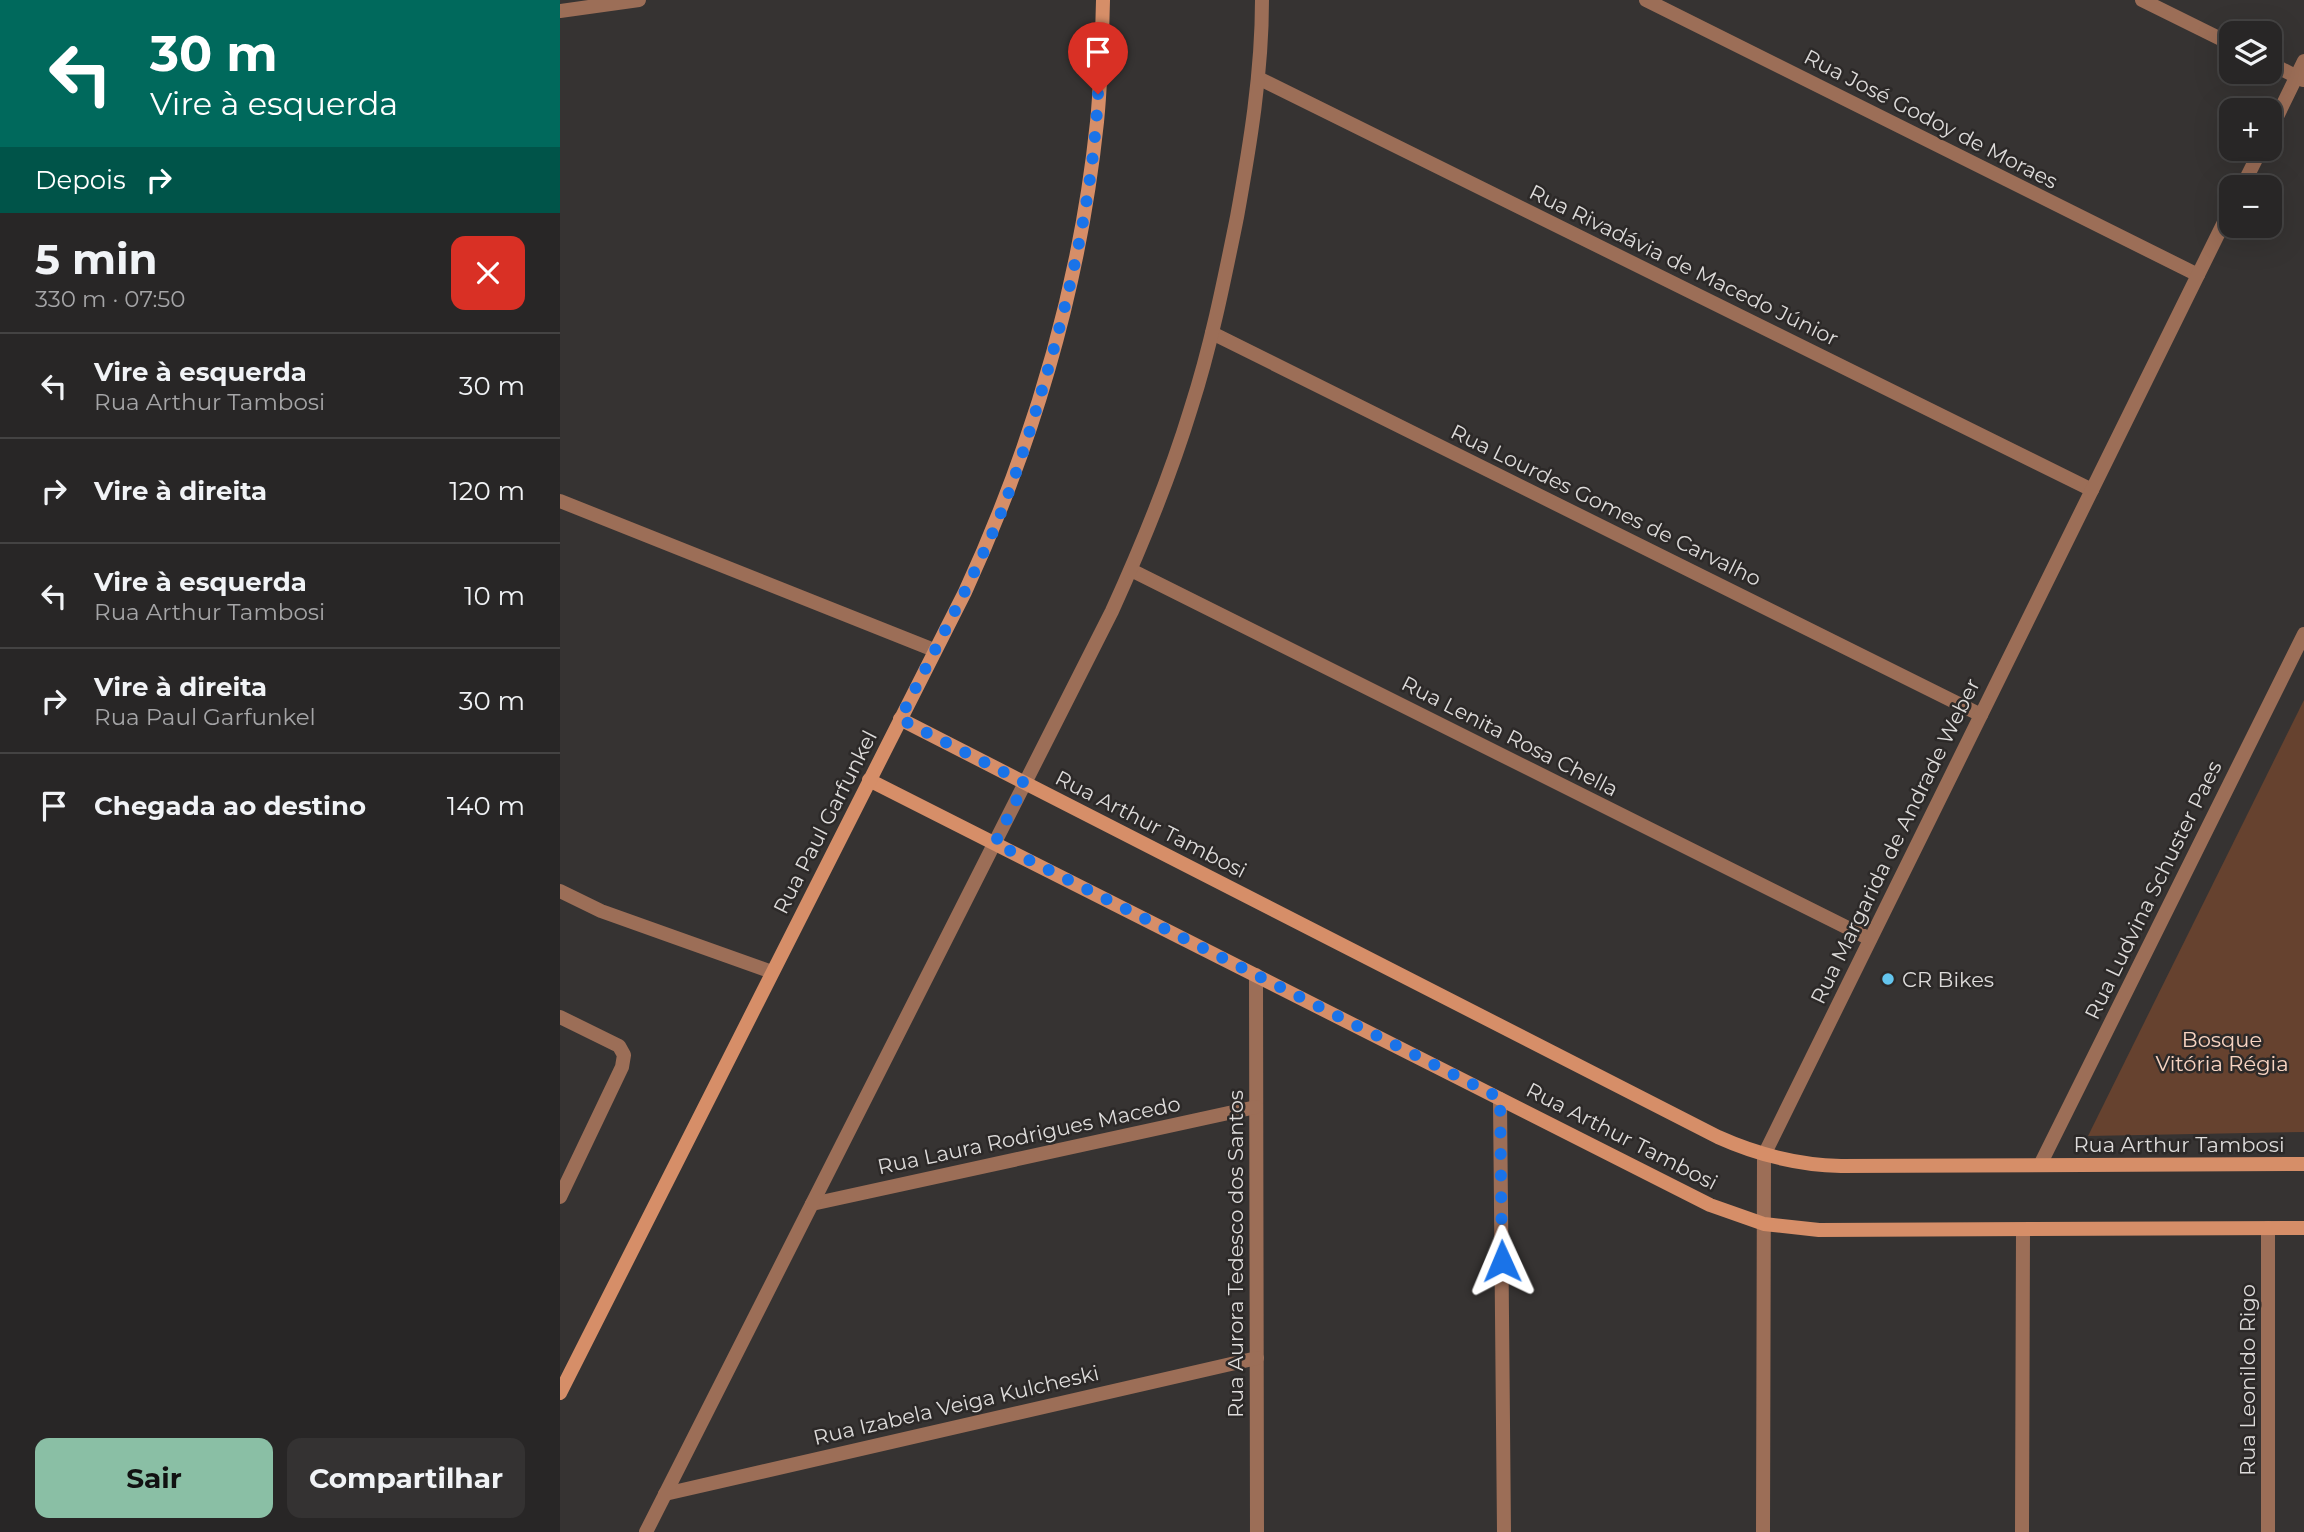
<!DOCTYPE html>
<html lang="pt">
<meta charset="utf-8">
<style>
:root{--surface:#282626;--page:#343232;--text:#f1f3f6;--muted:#a5a5a7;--line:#444343;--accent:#8abfa5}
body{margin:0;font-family:Montserrat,sans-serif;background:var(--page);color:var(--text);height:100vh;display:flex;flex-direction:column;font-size:26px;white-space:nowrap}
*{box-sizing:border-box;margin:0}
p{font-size:23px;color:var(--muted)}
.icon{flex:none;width:38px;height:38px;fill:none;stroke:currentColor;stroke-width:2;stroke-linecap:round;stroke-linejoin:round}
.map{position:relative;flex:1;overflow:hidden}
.details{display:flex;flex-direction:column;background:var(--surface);width:560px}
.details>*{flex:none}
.hud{background:#00695c;color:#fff;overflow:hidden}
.fabs{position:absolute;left:1659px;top:21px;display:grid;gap:14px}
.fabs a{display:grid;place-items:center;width:63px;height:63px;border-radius:14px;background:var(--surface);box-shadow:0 7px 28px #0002,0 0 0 2px var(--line);font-size:35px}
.pin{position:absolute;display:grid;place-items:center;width:60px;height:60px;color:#fff;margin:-72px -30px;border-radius:50% 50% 50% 0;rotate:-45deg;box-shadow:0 0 7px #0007}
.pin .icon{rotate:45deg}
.me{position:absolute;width:77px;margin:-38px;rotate:359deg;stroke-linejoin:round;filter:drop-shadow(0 0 5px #0008)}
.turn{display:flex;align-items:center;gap:24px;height:147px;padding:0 35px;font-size:32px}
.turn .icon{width:91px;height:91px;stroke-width:2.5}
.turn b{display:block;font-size:49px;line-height:60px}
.then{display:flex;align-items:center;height:66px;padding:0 35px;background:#0003;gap:14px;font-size:26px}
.round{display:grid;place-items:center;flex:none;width:74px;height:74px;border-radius:14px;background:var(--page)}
.summary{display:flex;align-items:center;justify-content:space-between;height:119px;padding:0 35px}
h1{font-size:42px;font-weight:700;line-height:52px}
.button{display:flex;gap:14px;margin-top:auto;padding:14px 35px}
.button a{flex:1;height:80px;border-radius:14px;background:var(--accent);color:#111;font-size:28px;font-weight:700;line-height:80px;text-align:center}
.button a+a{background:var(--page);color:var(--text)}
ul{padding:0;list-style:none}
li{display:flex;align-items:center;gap:21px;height:105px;padding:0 35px;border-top:2px solid var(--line)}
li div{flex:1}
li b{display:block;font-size:26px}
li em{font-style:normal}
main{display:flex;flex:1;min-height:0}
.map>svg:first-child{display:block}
.green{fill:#66422f}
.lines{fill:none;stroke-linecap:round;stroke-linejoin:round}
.lane{stroke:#9c6e57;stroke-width:14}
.street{stroke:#9c6e57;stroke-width:14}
.secondary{stroke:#d68e68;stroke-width:14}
.route{stroke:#1a73e8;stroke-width:12;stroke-dasharray:0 21.6}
.poi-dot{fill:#64c5ee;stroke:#2c2928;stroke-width:2.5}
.labels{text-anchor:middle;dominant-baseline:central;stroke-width:5;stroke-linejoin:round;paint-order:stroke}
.street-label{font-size:21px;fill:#dddbda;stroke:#2c2928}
.poi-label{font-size:21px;fill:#dddbda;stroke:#2c2928;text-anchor:start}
.park-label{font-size:21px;fill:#f8d4c2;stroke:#2c2928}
</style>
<main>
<section class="details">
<div class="hud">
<div class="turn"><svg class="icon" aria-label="left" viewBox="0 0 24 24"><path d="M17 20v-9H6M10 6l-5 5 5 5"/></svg><div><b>30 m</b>Vire à esquerda</div></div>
<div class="then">Depois<svg class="icon" aria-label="right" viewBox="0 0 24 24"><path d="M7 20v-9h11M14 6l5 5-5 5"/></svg></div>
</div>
<div class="summary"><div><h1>5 min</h1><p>330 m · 07:50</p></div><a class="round" style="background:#d93025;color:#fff"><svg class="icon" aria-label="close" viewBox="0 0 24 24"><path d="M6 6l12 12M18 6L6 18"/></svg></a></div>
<ul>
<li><svg class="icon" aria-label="left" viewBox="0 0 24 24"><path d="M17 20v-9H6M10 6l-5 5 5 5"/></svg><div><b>Vire à esquerda</b><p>Rua Arthur Tambosi</p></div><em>30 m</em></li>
<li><svg class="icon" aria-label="right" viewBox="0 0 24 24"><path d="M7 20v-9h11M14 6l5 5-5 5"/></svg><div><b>Vire à direita</b></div><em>120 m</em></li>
<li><svg class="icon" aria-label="left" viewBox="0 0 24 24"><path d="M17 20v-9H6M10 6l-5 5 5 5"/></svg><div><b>Vire à esquerda</b><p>Rua Arthur Tambosi</p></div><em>10 m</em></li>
<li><svg class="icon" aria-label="right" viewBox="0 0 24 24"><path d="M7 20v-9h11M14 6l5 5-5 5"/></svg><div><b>Vire à direita</b><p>Rua Paul Garfunkel</p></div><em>30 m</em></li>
<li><svg class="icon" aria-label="arrive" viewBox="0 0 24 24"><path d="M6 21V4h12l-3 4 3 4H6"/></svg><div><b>Chegada ao destino</b></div><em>140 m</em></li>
</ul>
<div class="button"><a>Sair</a><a>Compartilhar</a></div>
</section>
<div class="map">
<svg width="1744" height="1532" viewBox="0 0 1744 1532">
<rect width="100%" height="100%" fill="#363332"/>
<polygon class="green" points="1744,700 1744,1132 1528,1136"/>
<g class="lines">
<g class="lane">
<polyline points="0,11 79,0"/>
<polyline points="0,501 374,650"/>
<polyline points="0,891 41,911 212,972"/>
<polyline points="0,1017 59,1046 64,1055 62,1067 0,1197"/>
</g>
<g class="street">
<polyline points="1086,0 1638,275"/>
<polyline points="1582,0 1671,44"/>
<polyline points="1710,63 1743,80"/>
<polyline points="698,78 1532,490"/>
<polyline points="1710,131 1744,61"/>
<polyline points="1682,187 1701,149"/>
<polyline points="652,333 1421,715"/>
<polyline points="571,570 1310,939"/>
<polyline points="696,975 697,1532"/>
<polyline points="940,1099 944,1532"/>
<polyline points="1480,1165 1744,634"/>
<polyline points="252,1204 696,1107"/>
<polyline points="105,1494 697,1358"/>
<path d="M86,1532L552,611C582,545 610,477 631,408C651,346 664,281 677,217C690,145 702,73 702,0"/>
<polyline points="1203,1532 1204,1155 1671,208"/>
<polyline points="1462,1532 1463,1230"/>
<polyline points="1708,1532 1708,1228"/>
</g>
<g class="secondary">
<path d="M340,719L1158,1137C1198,1155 1237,1165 1281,1166L1744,1164"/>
<polyline points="309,780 1150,1205 1204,1224 1259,1230 1744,1228"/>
<path d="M0,1393L405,592C473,444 520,285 537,122C541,82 542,41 543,0"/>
</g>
</g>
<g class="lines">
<path class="route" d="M538,94C533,197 509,301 479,400C467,442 453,484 436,525C407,591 372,654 340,719L465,783L435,843L940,1098L942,1261"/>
</g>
<circle class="poi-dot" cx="1328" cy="979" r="7"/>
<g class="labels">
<g class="street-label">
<text transform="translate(1371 119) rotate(27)">Rua José Godoy de Moraes</text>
<text transform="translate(1124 265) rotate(26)">Rua Rivadávia de Macedo Júnior</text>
<text transform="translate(1046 505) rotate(26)">Rua Lourdes Gomes de Carvalho</text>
<text transform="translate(950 736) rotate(27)">Rua Lenita Rosa Chella</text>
<text transform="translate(265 822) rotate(-63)">Rua Paul Garfunkel</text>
<text transform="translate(591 824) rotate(27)">Rua Arthur Tambosi</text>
<text transform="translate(1335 841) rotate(-64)">Rua Margarida de Andrade Weber</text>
<text transform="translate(1593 890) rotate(-64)">Rua Ludvina Schuster Paes</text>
<text transform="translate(469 1135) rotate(-12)">Rua Laura Rodrigues Macedo</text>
<text transform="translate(1062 1136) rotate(27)">Rua Arthur Tambosi</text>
<text x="1619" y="1144">Rua Arthur Tambosi</text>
<text transform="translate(675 1254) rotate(-90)">Rua Aurora Tedesco dos Santos</text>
<text transform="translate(1687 1380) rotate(-90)">Rua Leonildo Rigo</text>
<text transform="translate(396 1405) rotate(-13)">Rua Izabela Veiga Kulcheski</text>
</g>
<g class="poi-label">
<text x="1342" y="979">CR Bikes</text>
</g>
<g class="park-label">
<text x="1662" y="1039">Bosque<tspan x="1662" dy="24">Vitória Régia</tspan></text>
</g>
</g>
</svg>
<div class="fabs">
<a><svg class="icon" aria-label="layers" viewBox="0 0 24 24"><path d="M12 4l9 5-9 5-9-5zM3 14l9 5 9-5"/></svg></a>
<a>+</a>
<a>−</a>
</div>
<div class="pin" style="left:538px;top:94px;background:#d93025"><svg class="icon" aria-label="arrive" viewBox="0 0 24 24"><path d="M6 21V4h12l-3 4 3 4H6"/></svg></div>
<svg class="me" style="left:942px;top:1261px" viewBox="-20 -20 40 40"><path d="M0-17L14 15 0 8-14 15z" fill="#1a73e8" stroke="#fff" stroke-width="4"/></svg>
</div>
</main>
